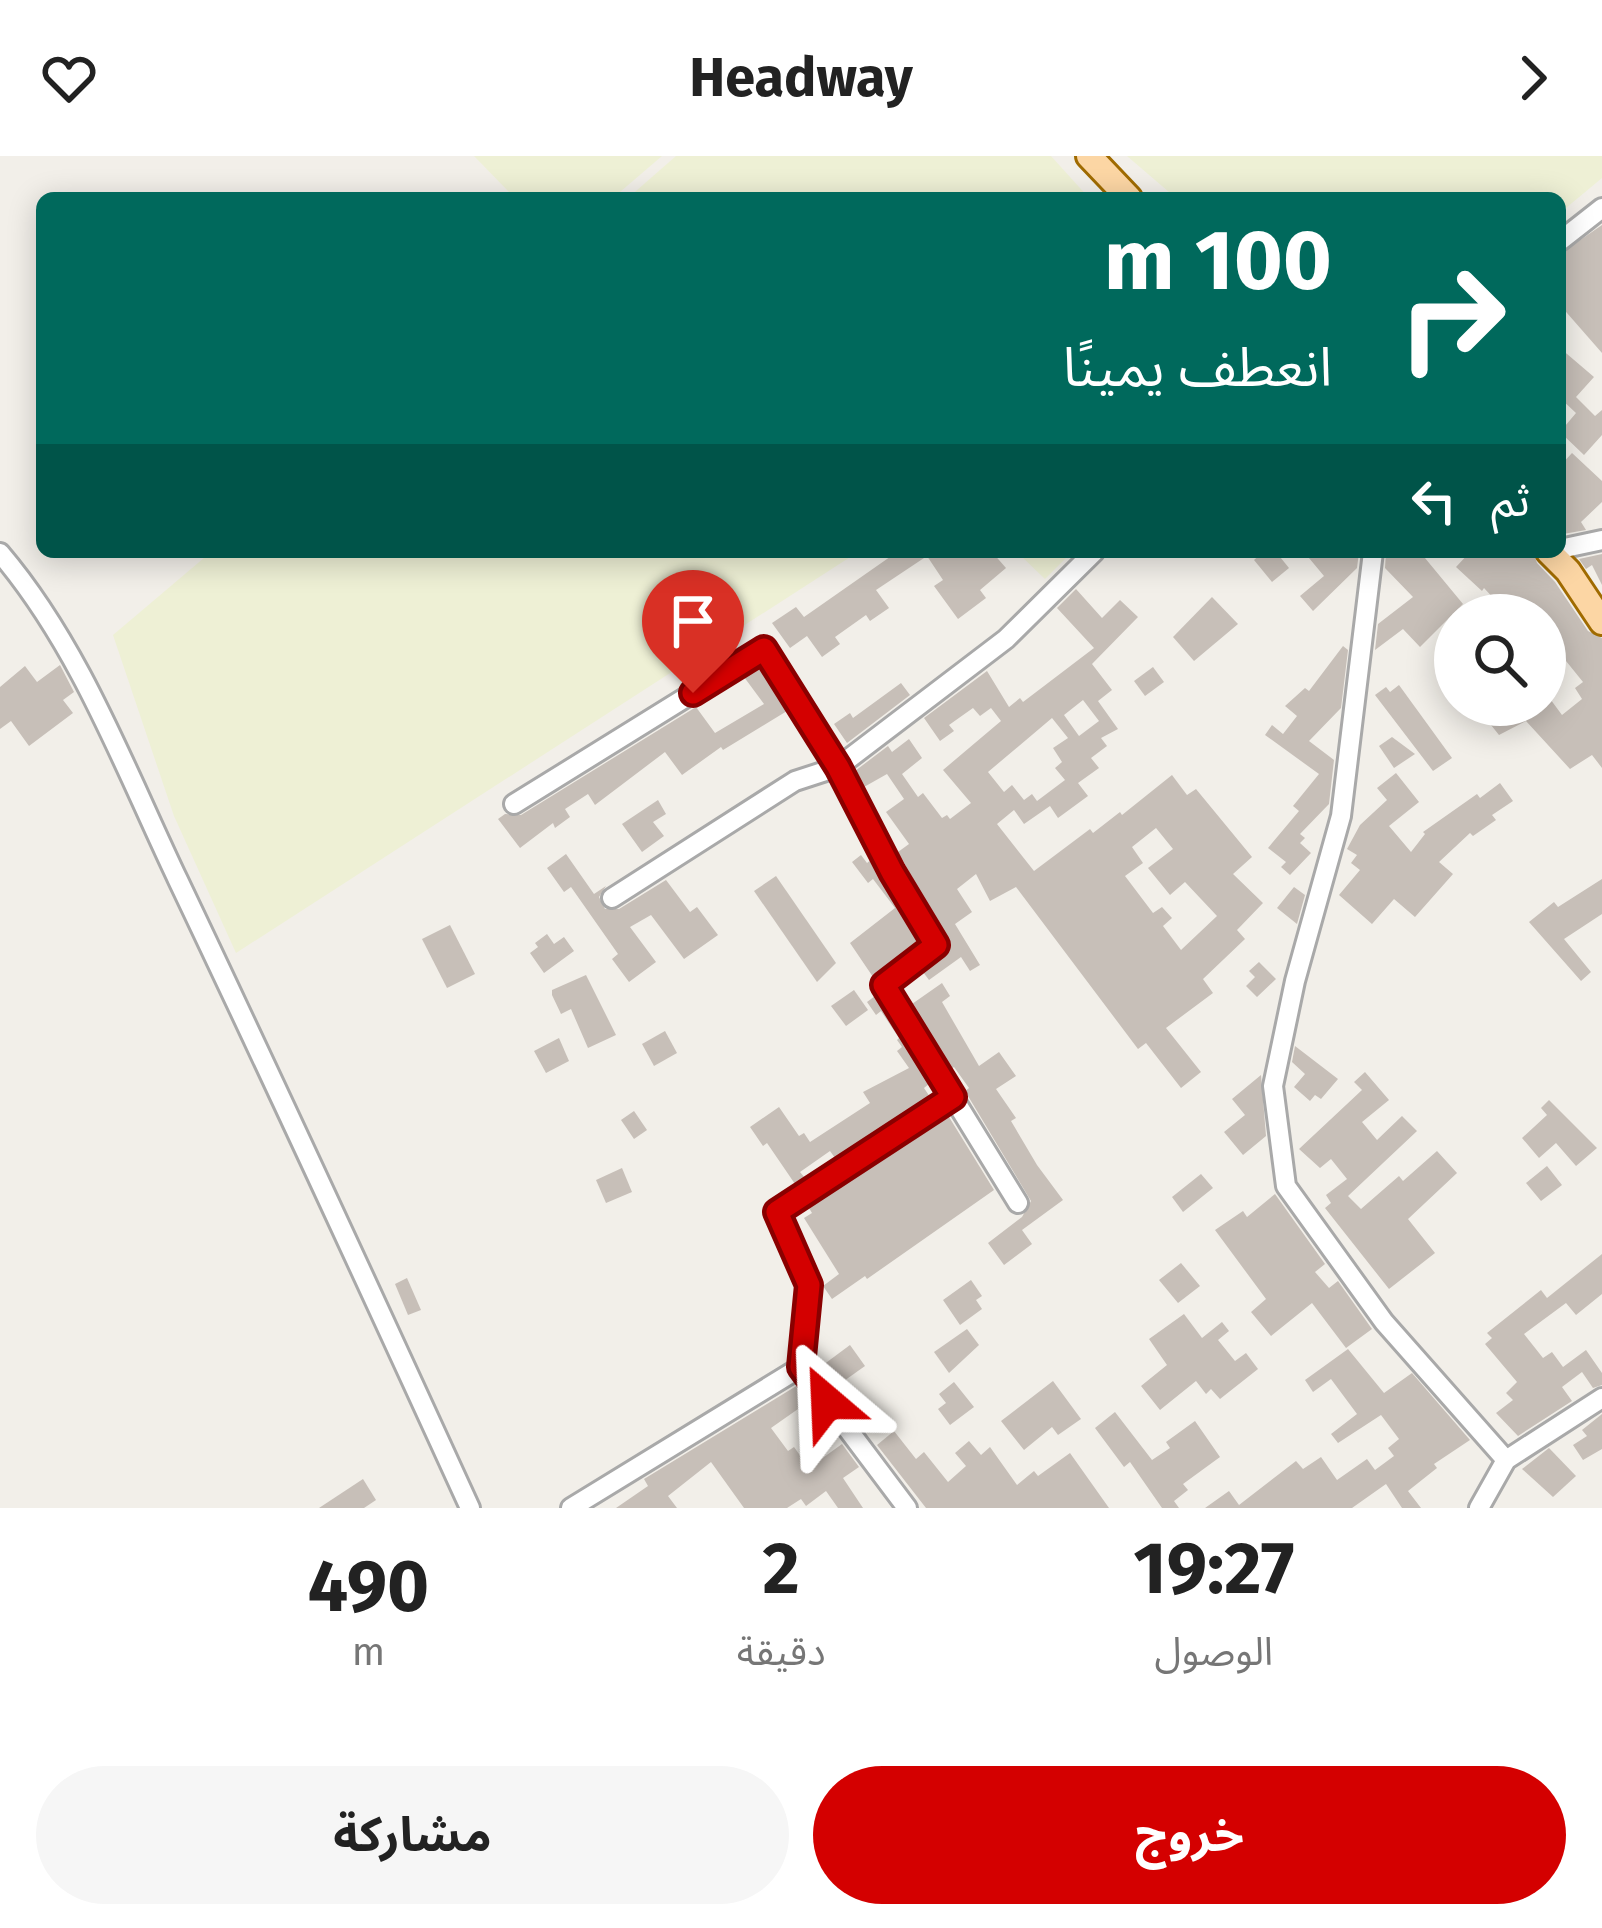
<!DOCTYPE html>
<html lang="ar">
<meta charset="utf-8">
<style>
:root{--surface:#fff;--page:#f6f6f6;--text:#222;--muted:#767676;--accent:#d40000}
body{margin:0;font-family:"Fira Sans","Noto Sans Arabic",sans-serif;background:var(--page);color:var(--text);direction:rtl;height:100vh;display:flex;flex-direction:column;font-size:45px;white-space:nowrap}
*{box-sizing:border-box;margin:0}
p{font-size:39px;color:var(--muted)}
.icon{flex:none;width:66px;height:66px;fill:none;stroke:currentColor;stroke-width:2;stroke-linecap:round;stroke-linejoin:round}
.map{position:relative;height:1352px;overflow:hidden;direction:ltr}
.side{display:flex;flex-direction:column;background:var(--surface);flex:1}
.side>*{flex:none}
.top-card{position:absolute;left:36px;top:36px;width:1530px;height:366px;border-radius:18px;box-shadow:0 6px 30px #0003;direction:rtl;background:#00695c;color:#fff;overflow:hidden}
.fabs{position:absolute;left:1434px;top:438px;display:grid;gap:24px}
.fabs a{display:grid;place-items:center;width:132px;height:132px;border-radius:50%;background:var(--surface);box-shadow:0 6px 30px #0003;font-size:60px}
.pin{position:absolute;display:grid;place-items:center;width:102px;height:102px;color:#fff;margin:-123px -51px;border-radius:50% 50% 50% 0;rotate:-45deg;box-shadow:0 0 12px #0007}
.pin .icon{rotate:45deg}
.me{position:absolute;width:132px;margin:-66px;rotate:334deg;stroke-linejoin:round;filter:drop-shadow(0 0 9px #0008)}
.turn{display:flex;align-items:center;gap:42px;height:252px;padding:0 36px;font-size:54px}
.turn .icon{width:156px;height:156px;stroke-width:2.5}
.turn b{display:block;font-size:84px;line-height:102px}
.then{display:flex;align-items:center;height:114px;padding:0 36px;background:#0003;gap:24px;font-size:45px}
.eta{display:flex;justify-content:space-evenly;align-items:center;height:204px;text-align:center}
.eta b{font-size:72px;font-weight:700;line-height:84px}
.cta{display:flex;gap:24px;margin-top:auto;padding:24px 36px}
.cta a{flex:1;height:138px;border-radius:72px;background:var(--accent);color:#fff;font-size:48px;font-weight:700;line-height:138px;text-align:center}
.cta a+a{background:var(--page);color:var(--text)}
header{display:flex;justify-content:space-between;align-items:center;height:156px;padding:0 36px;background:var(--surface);font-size:54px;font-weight:700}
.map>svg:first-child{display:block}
.farmland{fill:#eef0d5}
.building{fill:#c7bfb8;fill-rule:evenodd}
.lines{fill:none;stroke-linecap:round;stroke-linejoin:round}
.minor-casing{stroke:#a9a9a9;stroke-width:24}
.major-casing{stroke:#a06b00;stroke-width:30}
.minor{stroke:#fff;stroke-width:18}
.major{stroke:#fcd6a4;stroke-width:24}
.route-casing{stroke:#8a0000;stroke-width:30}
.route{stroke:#d40000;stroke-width:21}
</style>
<header><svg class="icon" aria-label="forward" viewBox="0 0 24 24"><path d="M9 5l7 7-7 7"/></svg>Headway<svg class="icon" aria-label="heart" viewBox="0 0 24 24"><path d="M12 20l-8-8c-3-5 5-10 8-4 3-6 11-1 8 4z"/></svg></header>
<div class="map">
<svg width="1602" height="1352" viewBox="0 0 1602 1352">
<rect width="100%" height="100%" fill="#f2efe9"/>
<g class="farmland">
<polygon points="474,0 662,0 613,42 515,42"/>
<polygon points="676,0 1051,0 1089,42 628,42"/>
<polygon points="1127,0 1602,0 1602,22 1560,57 1560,42 1176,42"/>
<polygon points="211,396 858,396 236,797 174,660 113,479"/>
<polygon points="1017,396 1072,396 1045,423"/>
</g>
<g class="building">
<polygon points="1602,69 1602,197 1560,149 1560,98"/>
<polygon points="1560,192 1594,221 1576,241 1595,260 1602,254 1602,279 1584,299 1560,276 1576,257 1560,242"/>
<polygon points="1572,297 1602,325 1602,346 1581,366 1586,374 1563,378 1560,375 1560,319 1565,314 1560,310"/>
<polygon points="897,396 992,396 1006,412 980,434 986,442 958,463 934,430 943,424 927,400 876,434 889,452 870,465 866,459 835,481 840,488 822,501 807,480 790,492 772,467 796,451 804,461"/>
<polygon points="1263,396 1276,396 1289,412 1272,426 1254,404"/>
<polygon points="1304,396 1359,396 1357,412 1313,455 1300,440 1324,420"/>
<polygon points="1386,396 1420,396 1463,448 1420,491 1403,473 1375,494 1378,468 1413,441 1385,412"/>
<polygon points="1470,396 1533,396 1537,407 1555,426 1588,475 1602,482 1602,612 1592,599 1570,613 1526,565 1499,579 1491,569 1503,559 1496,549 1545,549 1545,536 1562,559 1582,543 1575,532 1583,526 1545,479 1545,459 1534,447 1521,459 1509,459 1484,432 1482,435 1456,411"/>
<polygon points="1602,398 1602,429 1592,409 1586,413 1579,403"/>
<path d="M1076,433L1102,462L1120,444L1138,461L1092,508L1112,534L1098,545L1118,573L1101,582L1107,590L1091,602L1099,612L1078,627L1088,640L1058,662L1050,650L1024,668L1014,654L997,668L1034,715L1090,673L1093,677L1120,656L1122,659L1172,619L1187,639L1196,633L1252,701L1233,718L1263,747L1237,774L1245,783L1203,823L1213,837L1166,872L1201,916L1181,932L1146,887L1138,893L1016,731L990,745L976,718L957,733L972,756L955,768L980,809L970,815L961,801L929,824L923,816L945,799L949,787L898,696L909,688L886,656L904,643L887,618L864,631L855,615L888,590L892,596L909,583L922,602L902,618L918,641L923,637L942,662L947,659L950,663L971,647L943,614L1001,565L991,552L980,560L973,552L949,569L954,575L940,585L924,562L987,515L1009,551L1020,542L1023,546L1094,492L1057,452ZM1083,544L1099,565L1079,580L1064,559ZM1052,562L1068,582L1053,592L1062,606L1055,612L1065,624L1037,645L1032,638L1024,644L1012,629L1004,636L988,616ZM1156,672L1173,693L1148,712L1170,739L1185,726L1217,760L1181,794L1163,770L1172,762L1162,751L1153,757L1125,720L1143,707L1132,691Z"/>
<polygon points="1212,441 1238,468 1194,505 1173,481"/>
<polygon points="1343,490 1348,494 1341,552 1309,585 1334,604 1329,648 1300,678 1305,682 1300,687 1311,697 1290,719 1281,711 1286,706 1268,692 1299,655 1293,650 1319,618 1265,579 1272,569 1283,578 1297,560 1285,550 1305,532 1309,535"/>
<polygon points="60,509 74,536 63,544 73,557 29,590 11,565 0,573 0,531 25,510 37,526"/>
<polygon points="1153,511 1164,526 1145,540 1134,525"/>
<polygon points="760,512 787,555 723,594 721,591 682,619 665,596 595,649 588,638 565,653 570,661 555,672 553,667 520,692 498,663 505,658 521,659 696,551 715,577 764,548 744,521"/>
<polygon points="901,527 910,539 847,587 834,568 850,557 853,562"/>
<polygon points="1399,529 1452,602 1433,615 1375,539 1386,531 1390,536"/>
<polygon points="1392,581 1415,598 1394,612 1379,590"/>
<polygon points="1396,617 1419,646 1389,670 1411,696 1425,678 1423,676 1477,638 1480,642 1500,627 1513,645 1492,659 1496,664 1473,680 1470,677 1439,706 1453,718 1415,761 1394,743 1372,768 1339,739 1360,714 1351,707 1357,699 1347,693 1360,669 1387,644 1377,632"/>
<polygon points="658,644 666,658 653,666 664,680 642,696 622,668"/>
<polygon points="566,698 594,738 606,730 599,741 605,753 619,753 666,724 690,756 697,751 718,779 684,803 651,759 630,771 656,806 629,826 612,803 618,798 571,731 564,736 547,712"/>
<polygon points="861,699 867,707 871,704 918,786 873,821 850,787 895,752 873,723 868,727 852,706"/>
<polygon points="776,720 836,807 817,826 754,735"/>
<polygon points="1602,723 1602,758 1564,783 1591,816 1581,825 1529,766 1554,746 1558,751"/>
<polygon points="1294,731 1305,739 1297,768 1277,752"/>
<polygon points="450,769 475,818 447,832 422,783"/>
<polygon points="547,778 554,788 564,781 574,795 544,817 530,797 538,791 535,787"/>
<polygon points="1259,806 1276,823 1257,841 1246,830 1255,821 1249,815"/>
<polygon points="586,819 616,879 588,892 571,853 561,858 552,839 552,834"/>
<polygon points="942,827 950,840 942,846 979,910 999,896 1016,920 996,933 1016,962 1011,965 1037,1009 1063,1044 1022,1074 1032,1088 1004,1109 988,1087 1022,1061 1031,1045 965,935 969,932 954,911 951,913 912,848"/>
<polygon points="854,834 868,854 846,870 831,850"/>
<polygon points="875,840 929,928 924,932 930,941 835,1002 830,995 800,1016 805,1022 795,1028 767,987 763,990 750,971 779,951 799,980 804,977 810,986 870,947 863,936 909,912 897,895 902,891 897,884 899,882 881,855 876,859 867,846"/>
<polygon points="665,875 677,897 654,910 642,888"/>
<polygon points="559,882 569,905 546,917 534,895"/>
<polygon points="1295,890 1338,923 1321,943 1315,939 1310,945 1294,931 1305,918 1292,906"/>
<polygon points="1365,916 1389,944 1362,966 1377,984 1402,960 1417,975 1348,1040 1361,1053 1399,1020 1403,1025 1437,995 1457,1017 1408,1063 1435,1097 1389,1133 1325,1052 1331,1047 1326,1039 1347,1023 1331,1003 1320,1012 1299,993 1362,934 1354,926"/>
<polygon points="1261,919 1266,980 1243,999 1224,976 1245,959 1232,943"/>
<polygon points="1549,944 1597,992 1576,1010 1556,987 1539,1002 1522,982 1547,959 1541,952"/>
<polygon points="634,955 647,974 634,983 621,964"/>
<polygon points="949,961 994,1034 867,1123 865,1120 832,1143 823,1130 839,1118 804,1062 812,1057 809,1052"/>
<polygon points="1547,1010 1562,1029 1541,1045 1526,1027"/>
<polygon points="622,1012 632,1036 606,1047 596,1024"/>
<polygon points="1201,1018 1213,1032 1183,1056 1172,1041"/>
<polygon points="1275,1038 1325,1108 1315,1116 1329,1132 1338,1125 1372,1173 1346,1192 1312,1147 1271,1180 1251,1156 1266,1143 1215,1074 1243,1055 1247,1061"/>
<polygon points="1602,1098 1602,1138 1576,1159 1566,1147 1524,1178 1543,1202 1552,1196 1563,1211 1586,1194 1602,1217 1602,1229 1593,1232 1582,1216 1562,1231 1572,1245 1518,1280 1496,1257 1513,1244 1506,1237 1517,1226 1485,1188 1492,1182 1487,1177 1541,1134 1547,1142"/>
<polygon points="1181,1107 1200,1130 1178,1147 1159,1124"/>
<polygon points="407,1122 421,1154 408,1159 395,1128"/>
<polygon points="971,1124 982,1140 976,1144 982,1153 960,1169 943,1144"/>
<polygon points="1184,1158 1202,1182 1222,1166 1229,1175 1218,1184 1235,1205 1246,1197 1258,1213 1220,1243 1211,1233 1206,1238 1196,1225 1160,1254 1141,1230 1167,1209 1149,1183"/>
<polygon points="967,1173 979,1189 949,1217 934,1196"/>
<polygon points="850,1189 865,1210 834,1232 819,1212"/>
<polygon points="1348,1193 1384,1237 1412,1217 1470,1284 1434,1308 1437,1312 1408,1335 1421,1352 1402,1352 1386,1328 1352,1352 1205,1352 1229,1335 1239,1349 1296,1305 1303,1313 1321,1301 1337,1324 1367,1303 1375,1314 1394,1300 1388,1292 1399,1283 1381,1259 1338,1287 1331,1278 1357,1258 1331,1223 1313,1236 1305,1224"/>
<polygon points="1053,1225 1081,1263 1058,1279 1052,1271 1024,1294 1001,1265"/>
<polygon points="954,1226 974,1251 950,1269 938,1253 946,1247 939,1238"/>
<polygon points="798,1229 813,1250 801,1259 798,1253 771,1272 788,1295 794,1291 809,1312 842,1288 859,1311 843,1322 863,1352 838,1352 826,1335 806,1350 801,1343 787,1352 744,1352 711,1306 668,1340 677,1352 616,1352 648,1330 644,1323"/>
<polygon points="1115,1256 1152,1304 1170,1292 1166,1286 1195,1265 1220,1301 1183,1328 1188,1334 1174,1345 1179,1352 1162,1352 1130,1306 1124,1311 1095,1272"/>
<polygon points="1602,1258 1602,1293 1583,1304 1573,1289 1587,1280 1582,1274"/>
<polygon points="894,1275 916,1303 924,1296 948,1326 966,1310 955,1297 969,1285 981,1299 990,1291 1017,1329 1034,1315 1038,1320 1070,1297 1109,1352 926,1352 877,1289"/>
<polygon points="1549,1292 1576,1320 1553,1341 1522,1313"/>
<polygon points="363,1323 376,1344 364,1352 319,1352"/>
</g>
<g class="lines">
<defs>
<g id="minor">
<polyline points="1560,85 1602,52"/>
<polyline points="1560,393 1602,384"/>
<polyline points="1373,396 1341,660 1295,825 1273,930 1286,1030 1384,1166 1506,1304"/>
<path d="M0,397C80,491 125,613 178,724C277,932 374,1142 470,1352"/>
<polyline points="514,648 764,493 838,611 892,715 936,789 884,829 1018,1047"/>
<polyline points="612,742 795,625 838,611 1006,483 1094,396"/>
<polyline points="801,1211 907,1352"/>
<polyline points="571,1352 801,1211 809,1128 777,1056 953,942"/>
<polyline points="1479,1352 1506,1304 1602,1242"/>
</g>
<g id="major">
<polyline points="1089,0 1129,42"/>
<polyline points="1549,396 1568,415 1602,466"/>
</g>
</defs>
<use href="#minor" class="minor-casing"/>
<use href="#major" class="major-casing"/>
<use href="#minor" class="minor"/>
<use href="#major" class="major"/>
</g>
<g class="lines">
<defs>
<polyline id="route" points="693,537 764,493 838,611 892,716 936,789 884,829 953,941 777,1056 809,1129 801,1211 827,1246"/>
</defs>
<use href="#route" class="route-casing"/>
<use href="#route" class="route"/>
</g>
</svg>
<div class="fabs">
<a><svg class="icon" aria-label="search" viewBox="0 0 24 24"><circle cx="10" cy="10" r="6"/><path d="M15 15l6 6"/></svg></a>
</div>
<div class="pin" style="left:693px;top:537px;background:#d93025"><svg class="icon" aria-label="arrive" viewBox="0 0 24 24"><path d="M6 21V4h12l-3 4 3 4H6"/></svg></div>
<svg class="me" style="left:827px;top:1246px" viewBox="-20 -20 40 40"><path d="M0-17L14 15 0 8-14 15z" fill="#d40000" stroke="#fff" stroke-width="4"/></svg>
<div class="top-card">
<div class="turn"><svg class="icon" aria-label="right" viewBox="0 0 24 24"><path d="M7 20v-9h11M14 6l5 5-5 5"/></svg><div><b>100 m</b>انعطف يمينًا</div></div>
<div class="then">ثم<svg class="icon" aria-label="left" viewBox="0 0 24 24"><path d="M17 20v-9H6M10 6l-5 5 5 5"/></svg></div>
</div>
</div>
<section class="side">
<div class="eta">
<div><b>19:27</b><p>الوصول</p></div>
<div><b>2</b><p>دقيقة</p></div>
<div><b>490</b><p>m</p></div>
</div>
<div class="cta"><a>خروج</a><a>مشاركة</a></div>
</section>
